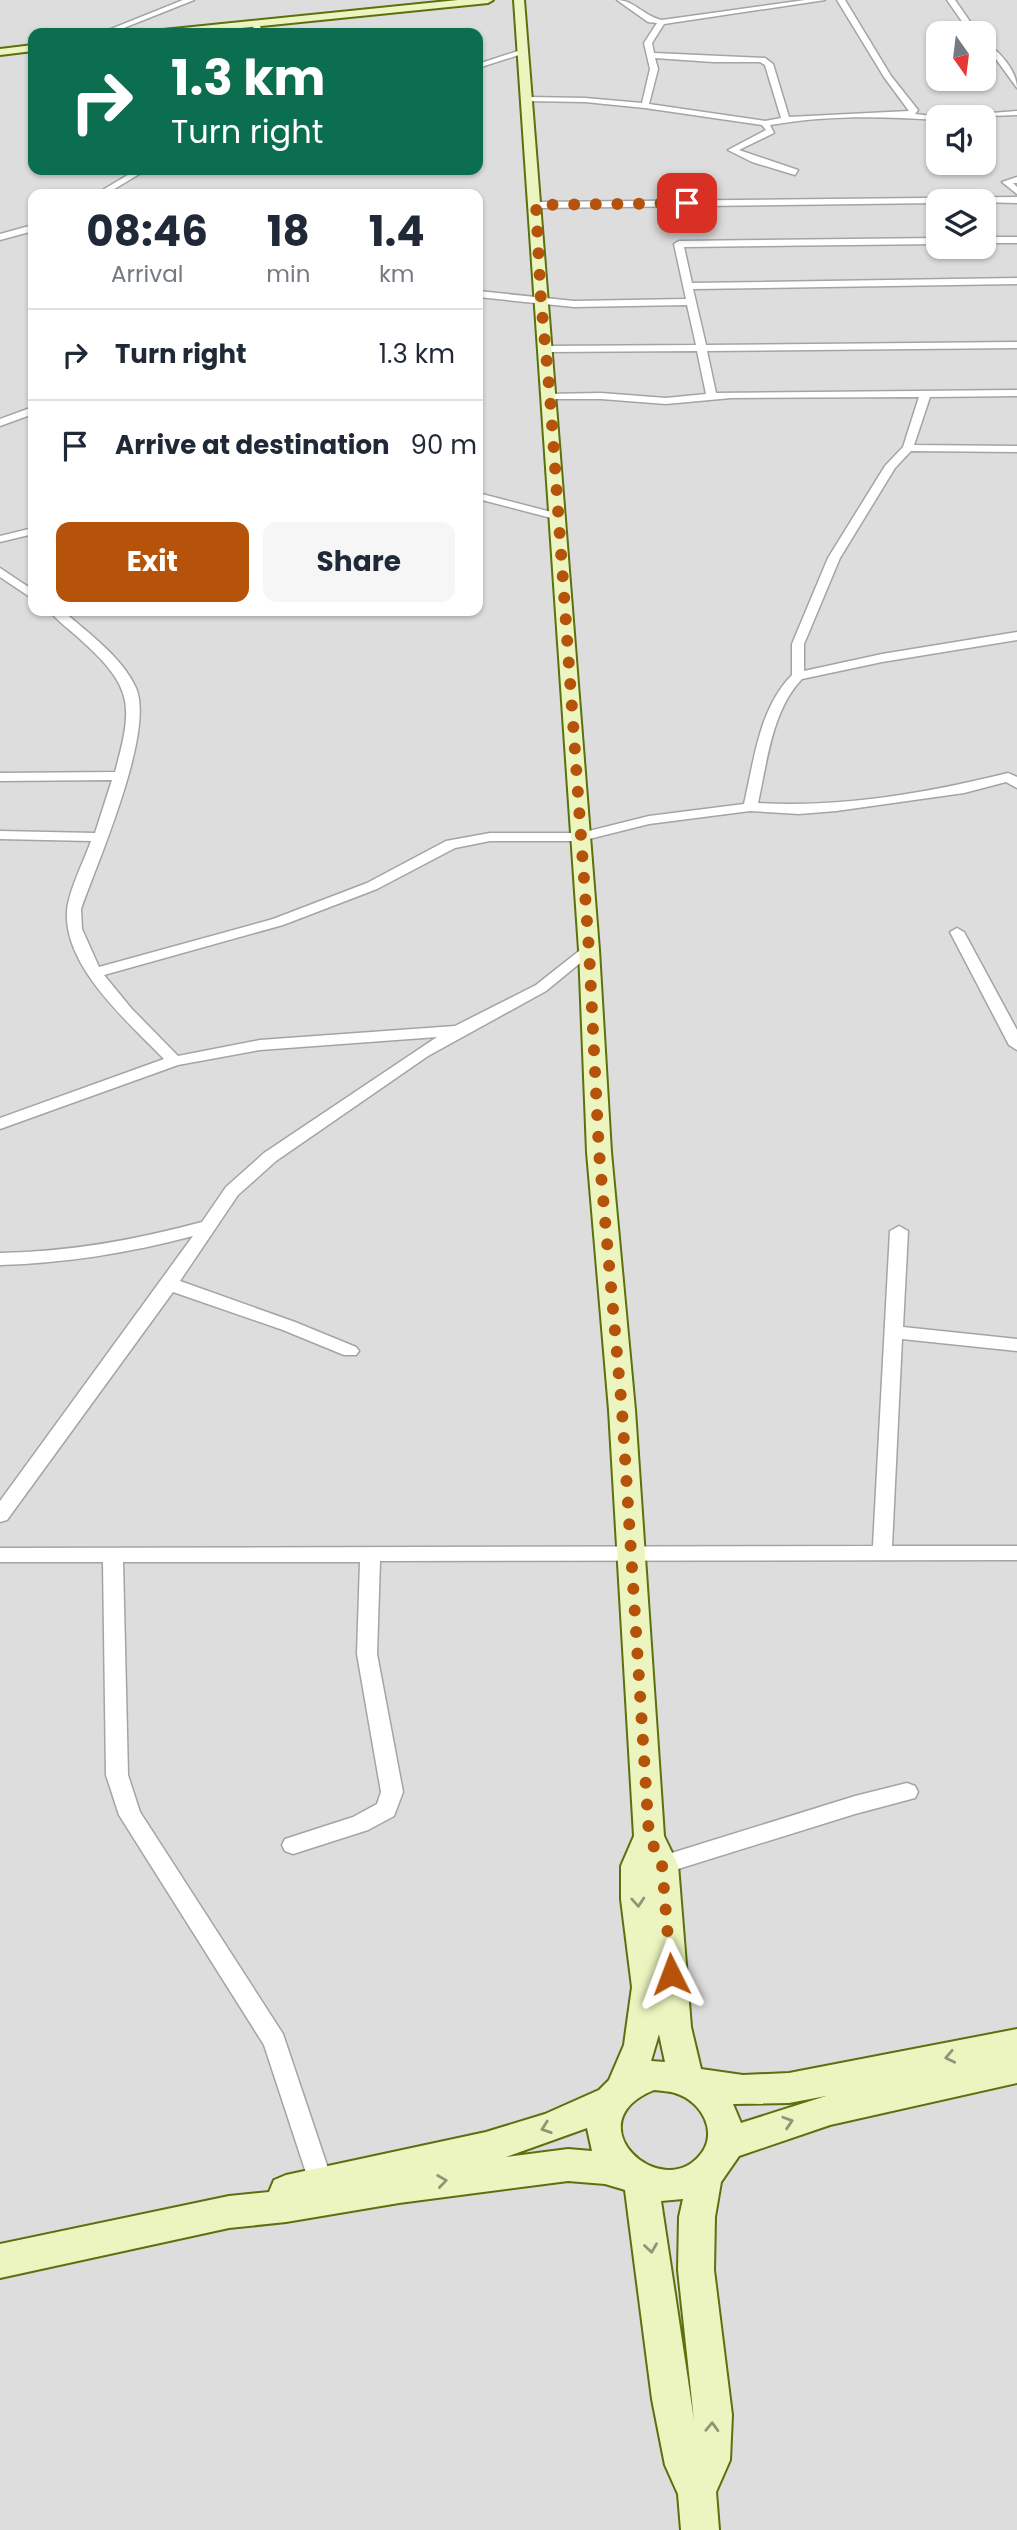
<!DOCTYPE html>
<style>
:root{--surface:#fff;--page:#f6f6f7;--text:#1f2937;--muted:#747a83;--line:#e0e1e3;--accent:#b45309}
body{margin:0;font-family:Poppins,sans-serif;background:var(--page);color:var(--text);height:100vh;display:flex;flex-direction:column;font-size:26px;white-space:nowrap}
*{box-sizing:border-box;margin:0}
p{font-size:23px;color:var(--muted)}
.icon{flex:none;width:38px;height:38px;fill:none;stroke:currentColor;stroke-width:2;stroke-linecap:round;stroke-linejoin:round}
.map{position:relative;flex:1;overflow:hidden}
.side{position:absolute;left:28px;top:189px;width:455px;height:427px;display:flex;flex-direction:column;background:var(--surface);border-radius:14px;box-shadow:0 2px 5px #0004}
.side>*{flex:none}
.guide{position:absolute;left:28px;top:28px;width:455px;height:147px;border-radius:14px;box-shadow:0 2px 5px #0004;background:#0b6e4f;color:#fff;overflow:hidden}
.needle{width:46px;rotate:166deg}
.controls{position:absolute;left:926px;top:21px;display:grid;gap:14px}
.controls a{display:grid;place-items:center;width:70px;height:70px;border-radius:14px;background:var(--surface);box-shadow:0 2px 5px #0004;font-size:35px}
.pin{position:absolute;display:grid;place-items:center;width:60px;height:60px;color:#fff;margin:-30px;border-radius:14px;box-shadow:0 4px 10px #0006}
.me{position:absolute;width:77px;margin:-38px;rotate:357deg;stroke-linejoin:round;filter:drop-shadow(0 0 5px #0008)}
.turn{display:flex;align-items:center;gap:24px;height:147px;padding:0 28px;font-size:32px}
.turn .icon{width:91px;height:91px;stroke-width:2.5}
.turn b{display:block;font-size:49px;line-height:60px}
.eta{display:flex;justify-content:space-evenly;align-items:center;height:119px;text-align:center}
.eta b{font-size:42px;font-weight:700;line-height:49px}
.button{display:flex;gap:14px;margin-top:auto;padding:14px 28px}
.button a{flex:1;height:80px;border-radius:14px;background:var(--accent);color:#fff;font-size:28px;font-weight:700;line-height:80px;text-align:center}
.button a+a{background:var(--page);color:var(--text)}
ul{padding:0;list-style:none}
li{display:flex;align-items:center;gap:21px;height:91px;padding:0 28px;border-top:2px solid var(--line)}
li div{flex:1}
li b{display:block;font-size:26px}
li em{font-style:normal}
.map>svg:first-child{display:block}
.residential{fill:#dedddd;fill-rule:evenodd}
.lines{fill:none;stroke-linecap:round;stroke-linejoin:round}
.street-casing{stroke:#a4a4a4;stroke-width:3}
.secondary-casing{stroke:#5a710d;stroke-width:4}
.street{fill:#fff;fill-rule:evenodd}
.secondary{fill:#ecf5c0;fill-rule:evenodd}
.oneway{stroke:#909578}
.route{stroke:#b45309;stroke-width:12;stroke-dasharray:0 21.6}
</style>
<div class="map">
<svg width="1017" height="2530" viewBox="0 0 1017 2530">
<rect width="100%" height="100%" fill="#f0eee7"/>
<path class="residential" d="M0,0H1017V2530H0ZM33,33H478V170H33ZM938,33H984V79H938ZM938,117H984V163H938ZM33,194H478V611H33ZM938,201H984V247H938Z"/>
<g class="lines">
<defs>
<g id="street">
<polygon points="183,0 194,0 111,33 101,33"/>
<path d="M617,0C634,0 645,17 662,20L805,0H825L664,24L652,43L654,53L765,58L773,64L789,117L909,111L884,77L837,0H845L891,76L918,110L915,114L942,117H938V120C882,116 826,115 770,125L774,133L739,150L798,170L795,175L752,162L728,150L766,130L762,125L645,108L585,102L525,101L528,97L585,98L642,103L650,69L644,43L657,23L648,22ZM655,58L713,62H760L765,65L781,118L765,121L649,104L658,69Z"/>
<polygon points="947,0 955,0 978,33 970,33"/>
<polygon points="252,22 258,22 263,33 255,33"/>
<path d="M984,42C999,50 1017,71 1017,88L996,59L984,48Z"/>
<polygon points="521,50 528,52 478,68 478,64"/>
<polygon points="1017,111 1017,115 961,117 965,115"/>
<polygon points="136,170 146,170 106,194 96,194"/>
<polygon points="1017,177 1017,183 1013,183 1017,187 1017,194 1002,182"/>
<polygon points="1017,197 1017,203 938,201 938,203 536,208 532,205 536,202"/>
<polygon points="33,225 33,231 0,240 0,234"/>
<rect x="984" y="237" width="33" height="6"/>
<path d="M938,238V244L684,247L692,283L1017,278V284L693,289L706,345L1017,342V348L707,351L716,393L1017,390V396L930,397L914,445L1017,446V452L911,451L895,468L840,558L804,644V671L882,654L1017,632V640L882,662L802,679C772,710 767,762 758,803C841,808 927,793 1008,773L1017,777V788L1006,782L964,793L836,811L799,814L750,811L649,824L581,841H490L455,848L377,889L283,925L104,975L131,1008L178,1056L260,1040L455,1026L536,985L584,947L589,946L596,950L546,991L428,1056L276,1161L238,1195L180,1281L295,1322L356,1347L359,1351L356,1355H344L283,1330L173,1292L7,1520L0,1522V1501L193,1236C129,1253 66,1263 0,1265V1253C69,1252 135,1240 202,1222L226,1187L264,1153L437,1037L260,1050L178,1065L0,1129V1118L164,1059C128,1022 64,967 67,912C68,892 84,861 91,841L0,839V831L95,833L112,780L0,781V773L115,772C133,706 134,688 82,641C72,631 58,622 50,611H63C88,633 122,657 136,688C155,732 97,863 81,909L82,929L99,967L273,919L367,883L446,841L490,833H581L649,816L744,804C754,761 759,708 792,675V644L828,558L885,466L903,447L919,397L731,398L666,404L601,399H550L545,396L546,394L601,393L666,398L706,394L697,351L545,352L540,349L545,346L696,345L687,305L574,307L478,297V291L574,301L686,299L674,244L679,241Z"/>
<polygon points="33,407 33,414 0,426 0,419"/>
<polygon points="478,493 563,515 565,517 559,520 478,499"/>
<polygon points="33,528 33,534 0,542 0,536"/>
<polygon points="0,568 33,590 33,599 0,577"/>
<polygon points="957,928 964,932 1017,1030 1017,1050 1009,1045 950,932"/>
<polygon points="899,1226 908,1231 903,1327 1017,1339 1017,1351 902,1339 892,1546 1017,1546 1017,1560 380,1561 377,1654 403,1792 394,1816 368,1830 293,1854 285,1851 282,1845 285,1839 353,1817 377,1804 381,1792 357,1654 360,1562 123,1562 128,1775 140,1812 283,2034 333,2183 330,2191 321,2194 312,2191 264,2045 119,1815 106,1775 103,1562 0,1562 0,1548 873,1546 890,1231"/>
<polygon points="907,1783 915,1786 918,1792 915,1798 855,1814 662,1874 654,1871 651,1865 654,1859 662,1856 855,1796"/>
</g>
<g id="secondary">
<polygon points="458,0 493,0 488,3 192,33 158,33 163,30"/>
<path d="M514,0H524L599,950L611,1152L635,1410L664,1836L678,1865L691,2027L701,2069L743,2075L789,2073L1017,2029V2083L830,2125L739,2156L721,2182L715,2217L714,2270L732,2415L730,2460L716,2492L719,2530H681L678,2494L665,2465L652,2399L625,2190L622,2189L605,2184L568,2181L399,2203L286,2222L229,2228L0,2278V2244L229,2196L269,2192L274,2180L286,2175L486,2132L545,2114L599,2090L609,2080L624,2045L632,1987L621,1899V1866L634,1836L609,1410L587,1152L579,950ZM659,2034L665,2062L651,2061ZM654,2090C661,2091 669,2091 675,2093C702,2101 719,2133 700,2155C661,2203 573,2123 654,2090ZM826,2096L741,2123L733,2104L789,2103ZM587,2128L592,2151L568,2149L506,2157ZM683,2199L679,2217L678,2270L694,2420L661,2201Z"/>
<polygon points="33,45 33,51 0,55 0,49"/>
</g>
</defs>
<use href="#street" class="street-casing"/>
<use href="#secondary" class="secondary-casing"/>
<use href="#street" class="street"/>
<use href="#secondary" class="secondary"/>
</g>
<defs><path id="oneway-chevron" d="M-2-3.5L2.5 0L-2 3.5" fill="none" stroke-width="1.6" stroke-linecap="round" stroke-linejoin="round" transform="scale(1.75)"/></defs>
<g class="oneway">
<use href="#oneway-chevron" transform="translate(638 1902) rotate(86)"/>
<use href="#oneway-chevron" transform="translate(950 2057) rotate(168)"/>
<use href="#oneway-chevron" transform="translate(788 2122) rotate(-18)"/>
<use href="#oneway-chevron" transform="translate(546 2128) rotate(161)"/>
<use href="#oneway-chevron" transform="translate(442 2181) rotate(-8)"/>
<use href="#oneway-chevron" transform="translate(651 2248) rotate(82)"/>
<use href="#oneway-chevron" transform="translate(712 2427) rotate(-88)"/>
</g>
<g class="lines">
<polyline class="route" points="671,1974 662,1865 649,1836 622,1410 599,1152 589,950 550,396 541,301 536,205 687,203"/>
</g>
</svg>
<div class="controls">
<a><svg class="needle" viewBox="-14 -14 28 28"><path d="M0-13l5 13h-10z" fill="#e53935"/><path d="M0 13l5-13h-10z" fill="#747a83"/></svg></a>
<a><svg class="icon" aria-label="sound" viewBox="0 0 24 24"><path d="M4 9h4l5-4v14l-5-4H4zM17 9q2 3 0 6"/></svg></a>
<a><svg class="icon" aria-label="layers" viewBox="0 0 24 24"><path d="M12 4l9 5-9 5-9-5zM3 14l9 5 9-5"/></svg></a>
</div>
<div class="pin" style="left:687px;top:203px;background:#d93025"><svg class="icon" aria-label="arrive" viewBox="0 0 24 24"><path d="M6 21V4h12l-3 4 3 4H6"/></svg></div>
<svg class="me" style="left:671px;top:1974px" viewBox="-20 -20 40 40"><path d="M0-17L14 15 0 8-14 15z" fill="#b45309" stroke="#fff" stroke-width="4"/></svg>
<div class="guide">
<div class="turn"><svg class="icon" aria-label="right" viewBox="0 0 24 24"><path d="M7 20v-9h11M14 6l5 5-5 5"/></svg><div><b>1.3 km</b>Turn right</div></div>
</div>
<section class="side">
<div class="eta">
<div><b>08:46</b><p>Arrival</p></div>
<div><b>18</b><p>min</p></div>
<div><b>1.4</b><p>km</p></div>
</div>
<ul>
<li><svg class="icon" aria-label="right" viewBox="0 0 24 24"><path d="M7 20v-9h11M14 6l5 5-5 5"/></svg><div><b>Turn right</b></div><em>1.3 km</em></li>
<li><svg class="icon" aria-label="arrive" viewBox="0 0 24 24"><path d="M6 21V4h12l-3 4 3 4H6"/></svg><div><b>Arrive at destination</b></div><em>90 m</em></li>
</ul>
<div class="button"><a>Exit</a><a>Share</a></div>
</section>
</div>
